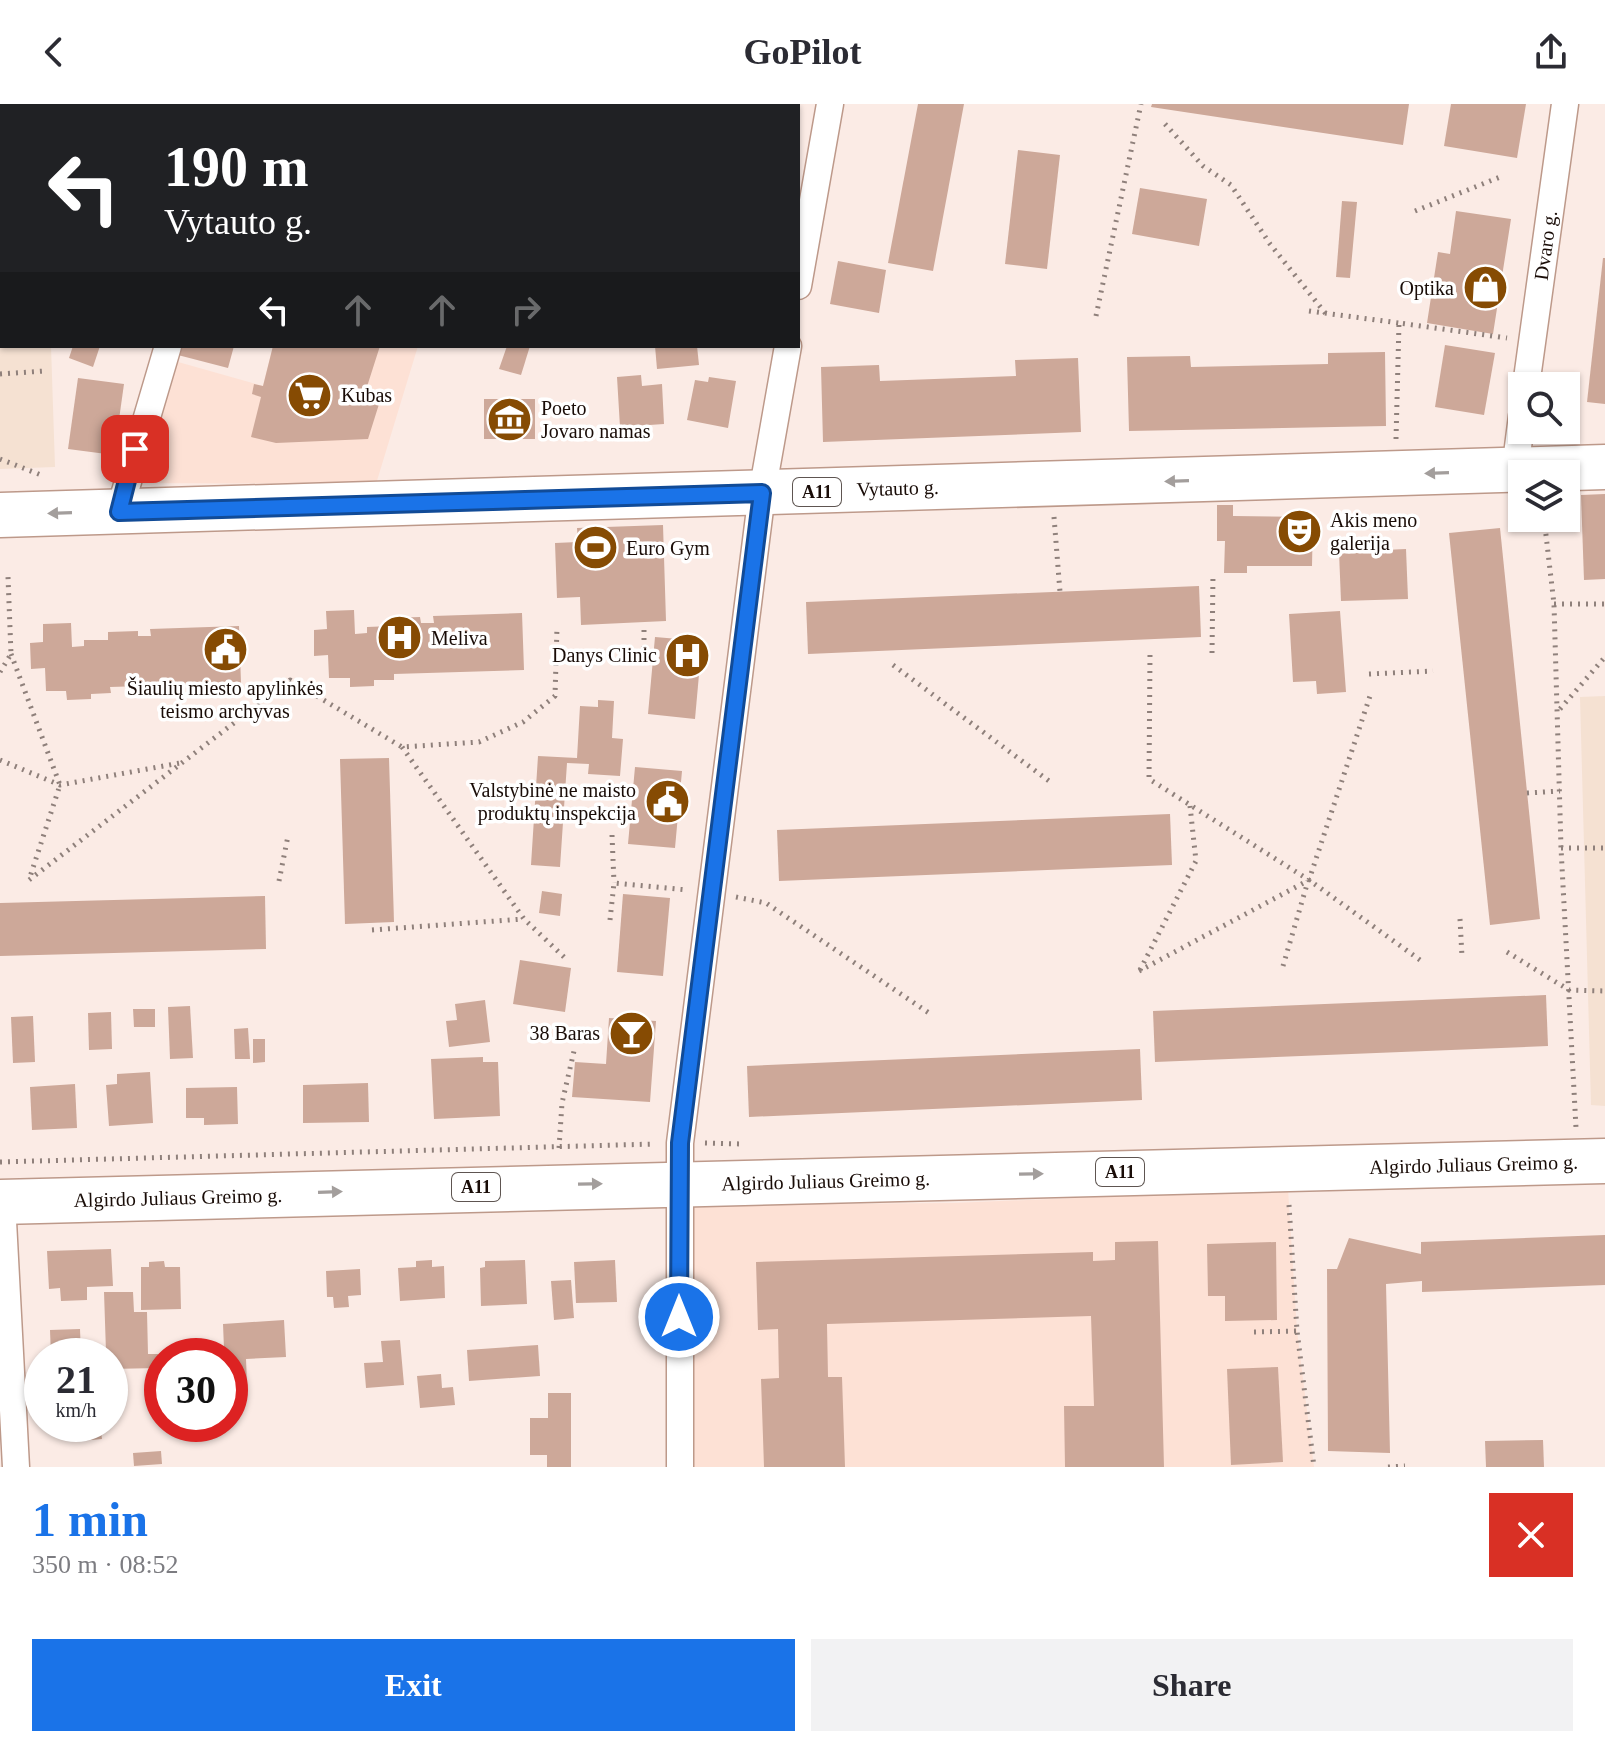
<!DOCTYPE html>
<meta charset="utf-8">
<style>
:root{--surface:#fff;--page:#f2f2f3;--text:#2b2b33;--muted:#7c7c81;--accent:#1a73e8}
body{margin:0;font-family:"Times New Roman",serif;background:var(--page);color:var(--text);height:100vh;display:flex;flex-direction:column;font-size:30px;white-space:nowrap}
*{box-sizing:border-box;margin:0}
p{font-size:26px;color:var(--muted)}
.icon{flex:none;width:44px;height:44px;fill:none;stroke:currentColor;stroke-width:2;stroke-linecap:round;stroke-linejoin:round}
.map{position:relative;height:1363px;overflow:hidden}
.drawer{display:flex;flex-direction:column;background:var(--surface);flex:1}
.drawer>*{flex:none}
.banner{position:absolute;left:0px;top:0px;width:800px;height:244px;box-shadow:0 2px 6px #0004;background:#202124;color:#fff;overflow:hidden}
.buttons{position:absolute;left:1508px;top:268px;display:grid;gap:16px}
.buttons a{display:grid;place-items:center;width:72px;height:72px;border-radius:0px;background:var(--surface);box-shadow:0 2px 6px #0004;font-size:40px}
.speed{position:absolute;left:24px;top:1234px;display:flex;gap:16px;font-size:40px;font-weight:700;text-align:center}
.speed>*{display:grid;place-content:center;width:104px;height:104px;border-radius:50%;background:var(--surface);box-shadow:0 2px 6px #0004;line-height:1}
.speed small{font-size:20px;font-weight:400}
.speed .limit{border:12px solid #d22;background:#fff;color:#111}
.pin{position:absolute;display:grid;place-items:center;width:68px;height:68px;color:#fff;margin:-34px;border-radius:16px;box-shadow:0 4px 12px #0006}
.me{position:absolute;width:88px;margin:-44px;rotate:0deg;stroke-linejoin:round;filter:drop-shadow(0 0 6px #0008)}
.turn{display:flex;align-items:center;gap:28px;height:168px;padding:0 32px;font-size:36px}
.turn .icon{width:104px;height:104px;stroke-width:2.5}
.turn b{display:block;font-size:56px;line-height:68px}
.lanes{display:flex;align-items:center;height:76px;padding:0 32px;background:#0003;justify-content:center;gap:40px;direction:ltr}
.lanes .off{opacity:.35}
.round{display:grid;place-items:center;flex:none;width:84px;height:84px;border-radius:0px;background:var(--page)}
.head{display:flex;align-items:center;justify-content:space-between;height:136px;padding:0 32px}
h1{font-size:48px;font-weight:700;line-height:60px;color:var(--accent)}
.primary-button{display:flex;gap:16px;margin-top:auto;padding:16px 32px}
.primary-button a{flex:1;height:92px;border-radius:0px;background:var(--accent);color:#fff;font-size:32px;font-weight:700;line-height:92px;text-align:center}
.primary-button a+a{background:var(--page);color:var(--text)}
header{display:flex;justify-content:space-between;align-items:center;height:104px;padding:0 32px;background:var(--surface);font-size:36px;font-weight:700}
.map>svg:first-child{display:block}
.built{fill:#fde1d5}
.education{fill:#f5e1d2}
.building{fill:#cda899}
.lines{fill:none;stroke-linecap:round;stroke-linejoin:round}
.street-casing{stroke:#bd998a;stroke-width:29}
.highway-casing{stroke:#bd998a;stroke-width:47}
.path{stroke:#8f807b;stroke-width:5;stroke-dasharray:2 6;stroke-linecap:butt}
.street{stroke:#fff;stroke-width:26}
.highway{stroke:#fff;stroke-width:44}
.oneway{fill:#a39e9c}
.route-casing{stroke:#114b97;stroke-width:20}
.route{stroke:#1a73e8;stroke-width:14}
.labels{text-anchor:middle;dominant-baseline:central;stroke-width:7;stroke-linejoin:round;paint-order:stroke}
.shield{fill:#fff;stroke:#5e5551;stroke-width:2}
.shield-label{font-size:18px;font-weight:bold;fill:#190c07}
.street-label{font-size:20px;fill:#190c07;stroke:#fff}
.poi-label{font-size:20px;fill:#190c07;stroke:#fff;text-anchor:start}
</style>
<header><svg class="icon" aria-label="back" viewBox="0 0 24 24"><path d="M15 5l-7 7 7 7"/></svg>GoPilot<svg class="icon" aria-label="share" viewBox="0 0 24 24"><path d="M12 15V3M7 8l5-5 5 5M5 13v7h14v-7"/></svg></header>
<div class="map">
<svg width="1605" height="1363" viewBox="0 0 1605 1363">
<rect width="100%" height="100%" fill="#fbebe5"/>
<g class="built">
<polygon points="273,242 418,242 376,380 120,379 164,254 263,282"/>
<polygon points="1288,1085 1297,1227 1314,1363 691,1363 685,1101 954,1099"/>
</g>
<g class="education">
<polygon points="0,0 44,0 2,2 2,242 51,242 55,363 0,365"/>
<polygon points="1605,592 1605,1002 1591,1001 1580,593"/>
</g>
<g class="building">
<polygon points="918,0 964,0 933,167 888,159"/>
<polygon points="1152,0 1409,0 1403,41 1151,3"/>
<polygon points="1451,0 1526,0 1517,54 1444,42"/>
<polygon points="1018,46 1060,51 1047,165 1005,160"/>
<polygon points="1140,84 1207,95 1199,142 1132,130"/>
<polygon points="1342,97 1357,98 1350,174 1336,173"/>
<polygon points="1456,107 1511,115 1493,230 1427,219 1438,148 1450,150"/>
<polygon points="1603,154 1605,154 1605,300 1587,298"/>
<polygon points="838,157 886,166 879,209 830,200"/>
<polygon points="1445,241 1495,249 1484,311 1435,303"/>
<polygon points="73,242 100,242 93,263 69,254"/>
<polygon points="176,242 234,242 228,264 174,250"/>
<polygon points="273,242 380,242 364,292 380,297 368,335 276,339 251,333 261,293 252,290 254,280 263,282"/>
<polygon points="507,242 530,242 521,271 499,265"/>
<polygon points="655,242 697,242 699,261 657,265"/>
<polygon points="1385,248 1386,322 1129,327 1127,253 1190,252 1191,263 1328,260 1328,249"/>
<polygon points="1078,254 1081,328 823,338 821,263 879,261 880,277 1016,272 1015,256"/>
<polygon points="641,271 642,282 662,280 664,320 620,323 617,273"/>
<polygon points="709,273 736,277 728,324 687,316 695,276 708,278"/>
<polygon points="78,274 124,280 114,351 68,345"/>
<rect x="484" y="295" width="51" height="40"/>
<polygon points="1605,390 1605,475 1584,476 1581,391"/>
<polygon points="1217,401 1233,401 1233,412 1313,413 1312,462 1247,462 1247,469 1224,469 1225,437 1217,437"/>
<polygon points="663,421 666,517 581,521 580,493 557,494 555,439 578,438 577,424"/>
<polygon points="1500,424 1540,815 1490,821 1449,429"/>
<polygon points="1406,445 1408,495 1341,497 1339,448"/>
<polygon points="1199,482 1201,533 808,550 806,498"/>
<polygon points="354,506 355,530 367,529 367,523 392,522 391,514 420,513 421,519 434,519 433,512 522,509 524,566 394,570 394,576 374,576 374,582 350,583 350,574 329,574 328,551 314,552 314,526 327,525 326,507"/>
<polygon points="1340,507 1346,588 1317,590 1316,577 1293,578 1289,510"/>
<polygon points="71,519 72,543 84,542 84,536 108,536 108,528 138,527 138,532 151,532 150,525 239,522 241,579 110,583 111,589 91,590 91,595 67,596 66,587 46,587 45,564 31,565 30,539 43,538 43,520"/>
<polygon points="655,533 702,537 695,615 648,610"/>
<polygon points="598,596 614,597 612,634 623,635 620,672 588,670 589,660 567,659 560,763 531,761 538,652 577,654 580,602 598,603"/>
<polygon points="389,654 394,818 345,820 340,655"/>
<polygon points="635,663 682,667 675,744 628,740"/>
<polygon points="1170,710 1172,761 779,777 777,726"/>
<polygon points="542,787 562,790 560,812 539,809"/>
<polygon points="623,790 670,794 663,872 617,868"/>
<polygon points="265,792 266,845 0,852 0,799"/>
<polygon points="520,856 571,864 565,908 513,900"/>
<polygon points="1546,891 1548,942 1155,958 1153,907"/>
<polygon points="485,896 490,938 449,943 446,917 457,916 455,900"/>
<polygon points="190,902 193,954 170,955 168,903"/>
<polygon points="133,905 155,905 155,923 134,923"/>
<polygon points="111,908 112,945 89,946 88,909"/>
<polygon points="33,912 35,958 13,959 11,913"/>
<polygon points="609,914 656,917 650,998 572,993 575,958 606,960"/>
<polygon points="248,924 250,955 235,955 234,925"/>
<polygon points="253,935 265,935 265,958 253,959"/>
<polygon points="1140,945 1142,996 749,1013 747,962"/>
<polygon points="483,953 483,958 498,958 500,1012 434,1015 431,955"/>
<polygon points="150,968 153,1019 109,1022 106,981 117,980 117,970"/>
<polygon points="368,979 369,1018 303,1019 303,981"/>
<polygon points="75,980 77,1024 32,1026 30,983"/>
<polygon points="237,983 238,1020 204,1021 204,1014 186,1014 186,984"/>
<polygon points="1605,1131 1605,1181 1422,1188 1422,1177 1386,1180 1390,1349 1328,1347 1327,1165 1337,1165 1349,1134 1421,1150 1421,1138"/>
<polygon points="1158,1137 1164,1363 1065,1363 1064,1302 1094,1302 1091,1212 827,1220 828,1273 842,1273 845,1363 764,1363 761,1275 779,1274 778,1225 758,1226 756,1158 1093,1148 1093,1157 1115,1156 1115,1138"/>
<polygon points="1276,1138 1277,1216 1225,1217 1225,1192 1208,1192 1207,1140"/>
<polygon points="111,1145 113,1182 87,1183 87,1196 61,1197 60,1184 49,1185 47,1147"/>
<polygon points="432,1156 432,1163 444,1162 445,1194 400,1197 398,1164 416,1163 416,1157"/>
<polygon points="525,1156 527,1200 481,1202 480,1164 485,1163 485,1157"/>
<polygon points="615,1156 617,1198 576,1199 574,1158"/>
<polygon points="164,1157 165,1163 180,1163 181,1205 141,1206 141,1163 149,1163 149,1158"/>
<polygon points="360,1165 361,1191 348,1192 349,1203 334,1204 333,1193 327,1193 326,1167"/>
<polygon points="571,1176 574,1214 554,1216 551,1177"/>
<polygon points="104,1188 133,1188 134,1208 147,1208 148,1250 158,1250 158,1264 110,1265 110,1252 93,1252 93,1248 106,1248"/>
<polygon points="284,1216 286,1253 246,1255 247,1279 230,1280 230,1252 209,1252 208,1246 224,1245 223,1220"/>
<polygon points="80,1225 81,1252 51,1252 50,1226"/>
<polygon points="400,1236 404,1281 366,1284 364,1259 383,1258 381,1237"/>
<polygon points="538,1241 540,1272 469,1277 467,1246"/>
<polygon points="1278,1263 1283,1358 1231,1361 1227,1265"/>
<polygon points="441,1270 442,1284 453,1283 455,1301 420,1304 417,1272"/>
<polygon points="548,1289 571,1289 571,1363 547,1363 547,1351 530,1351 530,1314 548,1314"/>
<polygon points="51,1320 100,1320 102,1335 80,1337 80,1331 58,1333 57,1324 51,1325"/>
<polygon points="1543,1336 1544,1363 1486,1363 1485,1337"/>
<polygon points="161,1347 162,1360 134,1362 133,1349"/>
</g>
<g class="lines">
<defs>
<g id="street">
<polyline points="250,2 251,0"/>
<polyline points="798,182 830,0"/>
<path id="s1" d="M1526,282L1565,0"/>
<polyline points="1515,366 1522,312"/>
<polyline points="119,408 168,242"/>
<polyline points="2,1098 16,1363"/>
<polyline points="680,1363 680,1039 762,389 788,242"/>
</g>
<g id="highway">
<path id="s2" d="M0,411L1605,363"/>
<path id="s3" d="M0,1098L1605,1057"/>
</g>
</defs>
<use href="#street" class="street-casing"/>
<use href="#highway" class="highway-casing"/>
<g class="path">
<polyline points="1165,20 1203,62 1231,81 1270,140 1326,210"/>
<polyline points="1415,107 1500,73"/>
<polyline points="1309,207 1399,219"/>
<polyline points="1096,212 1141,0"/>
<polyline points="0,270 45,267"/>
<polyline points="1396,335 1399,219 1507,234"/>
<polyline points="0,355 41,371"/>
<polyline points="1054,413 1060,488"/>
<polyline points="1544,414 1554,500 1561,744 1576,1024"/>
<polyline points="1554,500 1605,500"/>
<polyline points="1212,549 1213,471"/>
<polyline points="11,550 60,681 29,776 290,576 402,643 479,638 523,618 555,592 557,523"/>
<polyline points="1150,551 1149,675 1309,776 1420,856"/>
<polyline points="644,560 644,524"/>
<polyline points="893,561 1053,680"/>
<polyline points="0,568 11,550 8,473"/>
<polyline points="1369,570 1433,567"/>
<polyline points="1560,605 1605,553"/>
<polyline points="402,643 524,815 564,853"/>
<polyline points="0,656 60,681 180,659"/>
<polyline points="1527,689 1560,687"/>
<polyline points="612,731 614,779"/>
<polyline points="1561,744 1605,744"/>
<polyline points="279,777 288,732"/>
<polyline points="736,793 766,799 929,909"/>
<polyline points="1460,815 1462,853"/>
<polyline points="610,816 614,779 687,786"/>
<polyline points="372,826 523,815"/>
<polyline points="1507,848 1569,886 1605,887"/>
<polyline points="1283,862 1308,777"/>
<polyline points="1140,866 1196,757 1190,702"/>
<polyline points="1139,867 1309,776 1371,589"/>
<polyline points="705,1039 743,1040"/>
<polyline points="559,1044 562,999 574,947"/>
<polyline points="0,1058 655,1040"/>
<polyline points="1289,1101 1297,1227 1314,1363"/>
<polyline points="1254,1228 1297,1227"/>
<polyline points="1388,1363 1405,1362"/>
</g>
<use href="#street" class="street"/>
<use href="#highway" class="highway"/>
</g>
<defs><path id="oneway-solid" d="M-6-.8H1V-3.2L6.5 0L1 3.2V.8H-6Z" transform="scale(2)"/></defs>
<g class="oneway">
<use href="#oneway-solid" transform="translate(1437 369) rotate(178)"/>
<use href="#oneway-solid" transform="translate(1177 377) rotate(178)"/>
<use href="#oneway-solid" transform="translate(60 409) rotate(178)"/>
<use href="#oneway-solid" transform="translate(1031 1070) rotate(-1)"/>
<use href="#oneway-solid" transform="translate(590 1080) rotate(-1)"/>
<use href="#oneway-solid" transform="translate(330 1088) rotate(-2)"/>
</g>
<g class="lines">
<defs>
<polyline id="route" points="135,345 119,408 762,389 680,1039 679,1213"/>
</defs>
<use href="#route" class="route-casing"/>
<use href="#route" class="route"/>
</g>
<defs>
<symbol id="shop-disc" viewBox="-11 -11 22 22"><circle r="9.5" fill="#864b03" stroke="#fff"/><path d="M-5-2.5h2.3a2.7 3.5 0 0 1 5.4 0H5L5.5 6h-11ZM-1.5-2.5h3a1.5 2.3 0 0 0-3 0Z" fill="#fff"/></symbol>
<symbol id="supermarket-disc" viewBox="-11 -11 22 22"><circle r="9.5" fill="#864b03" stroke="#fff"/><path d="M-6-5.5h2.5l.6 2H6L4.5 2H-2.5L-4.4-4H-6ZM-1.5 3.2a1.3 1.3 0 1 0 .1 0ZM3 3.2a1.3 1.3 0 1 0 .1 0Z" fill="#fff"/></symbol>
<symbol id="museum-disc" viewBox="-11 -11 22 22"><circle r="9.5" fill="#864b03" stroke="#fff"/><path d="M0-6L6-3V-2H-6V-3ZM-5-1h2V3h-2ZM-1-1h2V3h-2ZM3-1h2V3H3ZM-6 4H6V6H-6Z" fill="#fff"/></symbol>
<symbol id="theatre-disc" viewBox="-11 -11 22 22"><circle r="9.5" fill="#864b03" stroke="#fff"/><path d="M-5-5.5Q0-4 5-5.5V0Q5 5 0 6Q-5 5-5 0ZM-3.3-2.5H-1v1.5H-3.3ZM1-2.5H3.3v1.5H1ZM-2.8 1Q0 5.5 2.8 1Z" fill="#fff"/></symbol>
<symbol id="stadium-disc" viewBox="-11 -11 22 22"><circle r="9.5" fill="#864b03" stroke="#fff"/><path d="M0-5a6.5 5 0 1 0 0 10a6.5 5 0 1 0 0-10ZM-3.5-1.8h7v3.6h-7Z" fill="#fff"/></symbol>
<symbol id="hospital-disc" viewBox="-11 -11 22 22"><circle r="9.5" fill="#864b03" stroke="#fff"/><path d="M-5-5h3v3.5h4V-5h3V5h-3V1.5h-4V5h-3Z" fill="#fff"/></symbol>
<symbol id="civic-disc" viewBox="-11 -11 22 22"><circle r="9.5" fill="#864b03" stroke="#fff"/><path d="M-.6-6.5H3V-4.5H.6V-3L4-1V1h2V6H-6V1h2V-1L-.6-3ZM-1.2 2.5V6h2.4V2.5Z" fill="#fff"/></symbol>
<symbol id="bar-disc" viewBox="-11 -11 22 22"><circle r="9.5" fill="#864b03" stroke="#fff"/><path d="M-6-5H6L.8 .8V4.5H3.5V6h-7V4.5H-.8V.8Z" fill="#fff"/></symbol>
</defs>
<g fill-rule="evenodd">
<use href="#shop-disc" x="1460" y="158" width="51" height="51"/>
<use href="#supermarket-disc" x="284" y="266" width="51" height="51"/>
<use href="#museum-disc" x="484" y="290" width="51" height="51"/>
<use href="#theatre-disc" x="1274" y="402" width="51" height="51"/>
<use href="#stadium-disc" x="570" y="418" width="51" height="51"/>
<use href="#hospital-disc" x="374" y="508" width="51" height="51"/>
<use href="#civic-disc" x="200" y="520" width="51" height="51"/>
<use href="#hospital-disc" x="662" y="526" width="51" height="51"/>
<use href="#civic-disc" x="642" y="672" width="51" height="51"/>
<use href="#bar-disc" x="606" y="904" width="51" height="51"/>
</g>
<g class="labels">
<g class="shield">
<rect x="793" y="374" width="48" height="28" rx="6"/>
<rect x="1096" y="1054" width="48" height="28" rx="6"/>
<rect x="452" y="1069" width="48" height="28" rx="6"/>
</g>
<g class="shield-label">
<text x="817" y="388">A11</text>
<text x="1120" y="1068">A11</text>
<text x="476" y="1083">A11</text>
</g>
<g class="street-label">
<text stroke="none"><textPath href="#s1" startOffset="142">Dvaro g.</textPath></text>
<text stroke="none"><textPath href="#s2" startOffset="898">Vytauto g.</textPath></text>
<text stroke="none"><textPath href="#s3" startOffset="1474">Algirdo Juliaus Greimo g.</textPath></text>
<text stroke="none"><textPath href="#s3" startOffset="826">Algirdo Juliaus Greimo g.</textPath></text>
<text stroke="none"><textPath href="#s3" startOffset="178">Algirdo Juliaus Greimo g.</textPath></text>
</g>
<g class="poi-label">
<text x="1454" y="184" text-anchor="end">Optika</text>
<text x="341" y="291">Kubas</text>
<text x="541" y="304">Poeto<tspan x="541" dy="23">Jovaro namas</tspan></text>
<text x="1330" y="416">Akis meno<tspan x="1330" dy="23">galerija</tspan></text>
<text x="626" y="444">Euro Gym</text>
<text x="431" y="534">Meliva</text>
<text x="657" y="551" text-anchor="end">Danys Clinic</text>
<text x="225" y="584" text-anchor="middle">Šiaulių miesto apylinkės<tspan x="225" dy="23">teismo archyvas</tspan></text>
<text x="636" y="686" text-anchor="end">Valstybinė ne maisto<tspan x="636" dy="23">produktų inspekcija</tspan></text>
<text x="600" y="929" text-anchor="end">38 Baras</text>
</g>
</g>
</svg>
<div class="buttons">
<a><svg class="icon" aria-label="search" viewBox="0 0 24 24"><circle cx="10" cy="10" r="6"/><path d="M15 15l6 6"/></svg></a>
<a><svg class="icon" aria-label="layers" viewBox="0 0 24 24"><path d="M12 4l9 5-9 5-9-5zM3 14l9 5 9-5"/></svg></a>
</div>
<div class="speed"><div>21<small>km/h</small></div><div class="limit">30</div></div>
<div class="pin" style="left:135px;top:345px;background:#d93025"><svg class="icon" aria-label="arrive" viewBox="0 0 24 24"><path d="M6 21V4h12l-3 4 3 4H6"/></svg></div>
<svg class="me" style="left:679px;top:1213px" viewBox="-20 -20 40 40"><circle r="17" fill="#1a73e8" stroke="#fff" stroke-width="3"/><path d="M0-11L8 9 0 5-8 9z" fill="#fff"/></svg>
<div class="banner">
<div class="turn"><svg class="icon" aria-label="left" viewBox="0 0 24 24"><path d="M17 20v-9H6M10 6l-5 5 5 5"/></svg><div><b>190 m</b>Vytauto g.</div></div>
<div class="lanes"><svg class="icon" aria-label="left" viewBox="0 0 24 24"><path d="M17 20v-9H6M10 6l-5 5 5 5"/></svg><svg class="icon off" aria-label="ahead" viewBox="0 0 24 24"><path d="M12 20V5M6 11l6-6 6 6"/></svg><svg class="icon off" aria-label="ahead" viewBox="0 0 24 24"><path d="M12 20V5M6 11l6-6 6 6"/></svg><svg class="icon off" aria-label="right" viewBox="0 0 24 24"><path d="M7 20v-9h11M14 6l5 5-5 5"/></svg></div>
</div>
</div>
<section class="drawer">
<div class="head"><div><h1>1 min</h1><p>350 m · 08:52</p></div><a class="round" style="background:#d93025;color:#fff"><svg class="icon" aria-label="close" viewBox="0 0 24 24"><path d="M6 6l12 12M18 6L6 18"/></svg></a></div>
<div class="primary-button"><a>Exit</a><a>Share</a></div>
</section>
